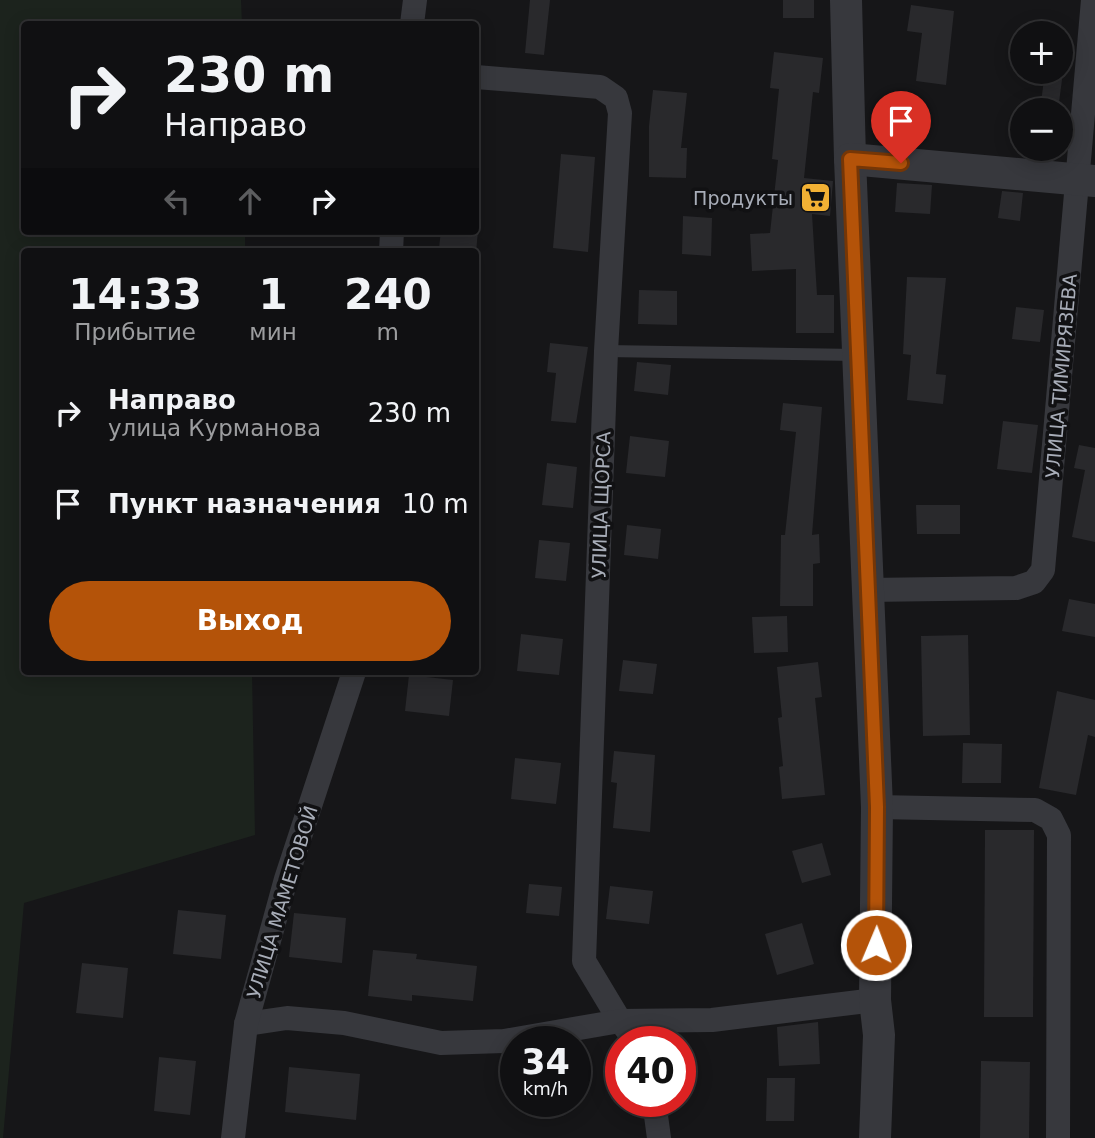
<!DOCTYPE html>
<html lang="ru">
<meta charset="utf-8">
<style>
:root{--surface:#101012;--page:#19191b;--text:#f1f3f6;--muted:#9c9d9f;--line:#303032;--accent:#b45309}
body{margin:0;font-family:"DejaVu Sans",sans-serif;background:var(--page);color:var(--text);height:100vh;display:flex;flex-direction:column;font-size:26px;white-space:nowrap}
*{box-sizing:border-box;margin:0}
p{font-size:23px;color:var(--muted)}
.icon{flex:none;width:38px;height:38px;fill:none;stroke:currentColor;stroke-width:2;stroke-linecap:round;stroke-linejoin:round}
.map{position:relative;flex:1;overflow:hidden}
.panel{position:absolute;left:21px;top:248px;width:458px;height:427px;display:flex;flex-direction:column;background:var(--surface);border-radius:7px;box-shadow:0 4px 18px #0003,0 0 0 2px var(--line)}
.panel>*{flex:none}
.top-card{position:absolute;left:21px;top:21px;width:458px;height:214px;border-radius:7px;box-shadow:0 4px 18px #0003,0 0 0 2px var(--line);background:#101012;color:var(--text);overflow:hidden}
.buttons{position:absolute;left:1010px;top:21px;display:grid;gap:14px}
.buttons a{display:grid;place-items:center;width:63px;height:63px;border-radius:50%;background:var(--surface);box-shadow:0 4px 18px #0003,0 0 0 2px var(--line);font-size:35px}
.speed{position:absolute;left:500px;top:1026px;display:flex;gap:14px;font-size:35px;font-weight:700;text-align:center}
.speed>*{display:grid;place-content:center;width:91px;height:91px;border-radius:50%;background:var(--surface);box-shadow:0 4px 18px #0003,0 0 0 2px var(--line);line-height:1}
.speed small{font-size:18px;font-weight:400}
.speed .limit{border:10px solid #d22;background:#fff;color:#111}
.pin{position:absolute;display:grid;place-items:center;width:60px;height:60px;color:#fff;margin:-72px -30px;border-radius:50% 50% 50% 0;rotate:-45deg;box-shadow:0 0 7px #0007}
.pin .icon{rotate:45deg}
.me{position:absolute;width:77px;margin:-38px;rotate:1deg;stroke-linejoin:round;filter:drop-shadow(0 0 5px #0008)}
.turn{display:flex;align-items:center;gap:24px;height:147px;padding:0 28px;font-size:32px}
.turn .icon{width:91px;height:91px;stroke-width:2.5}
.turn b{display:block;font-size:49px;line-height:60px}
.lanes{display:flex;align-items:center;height:66px;padding:0 28px;background:#0003;justify-content:center;gap:35px;direction:ltr}
.lanes .off{opacity:.35}
.eta{display:flex;justify-content:space-evenly;align-items:center;height:119px;text-align:center}
.eta b{font-size:42px;font-weight:700;line-height:49px}
.primary-button{display:flex;gap:14px;margin-top:auto;padding:14px 28px}
.primary-button a{flex:1;height:80px;border-radius:42px;background:var(--accent);color:#fff;font-size:28px;font-weight:700;line-height:80px;text-align:center}
ul{padding:0;list-style:none}
li{display:flex;align-items:center;gap:21px;height:91px;padding:0 28px}
li div{flex:1}
li b{display:block;font-size:26px}
li em{font-style:normal}
.map>svg:first-child{display:block}
.green{fill:#1c231d}
.building{fill:#29292c}
.lines{fill:none;stroke-linecap:round;stroke-linejoin:round}
.service{stroke:#37383d;stroke-width:12}
.minor{stroke:#37383d;stroke-width:24}
.tertiary{stroke:#37383d;stroke-width:32}
.route-casing{stroke:#753606;stroke-width:18}
.route{stroke:#b45309;stroke-width:12}
.labels{text-anchor:middle;dominant-baseline:central;stroke-width:7;stroke-linejoin:round;paint-order:stroke}
.poi-label{font-size:19px;fill:#a8adb8;stroke:#111113;text-anchor:end}
.street-label{font-size:19px;fill:#a8adb8;stroke:#111113}
</style>
<div class="map">
<svg width="1095" height="1138" viewBox="0 0 1095 1138">
<rect width="100%" height="100%" fill="#161618"/>
<polygon class="green" points="0,0 241,0 242,24 24,24 24,231 245,231 245,252 24,252 24,672 252,672 255,835 24,903 3,1138 0,1138"/>
<g class="building">
<polygon points="530,0 550,0 544,55 525,53"/>
<rect x="783" y="0" width="31" height="18"/>
<polygon points="911,5 954,11 946,85 916,81 922,33 907,31"/>
<polygon points="774,52 823,58 819,93 813,92 804,178 833,181 830,216 812,214 817,295 834,295 834,333 796,333 796,269 752,271 750,234 770,233 778,160 772,159 779,89 770,88"/>
<polygon points="1045,72 1063,72 1058,110 1040,110"/>
<polygon points="653,90 687,93 681,148 687,148 686,178 649,177 649,126"/>
<polygon points="561,154 595,157 588,252 553,248"/>
<polygon points="897,183 932,185 930,214 895,212"/>
<polygon points="1002,191 1023,193 1020,221 998,218"/>
<polygon points="683,216 712,218 711,256 682,254"/>
<polygon points="441,231 478,231 476,252 439,248"/>
<polygon points="907,277 946,278 936,374 946,375 943,404 907,400 911,355 903,354"/>
<polygon points="639,290 677,291 677,325 638,324"/>
<polygon points="1016,307 1044,310 1040,342 1012,339"/>
<polygon points="550,343 588,347 576,423 551,421 556,373 547,372"/>
<polygon points="637,362 671,365 668,395 634,391"/>
<polygon points="783,403 822,407 812,535 819,534 820,563 813,564 813,606 780,606 781,535 785,535 796,432 780,430"/>
<polygon points="1003,421 1038,425 1032,473 997,469"/>
<polygon points="630,436 669,441 665,477 626,473"/>
<polygon points="1079,445 1095,448 1095,542 1072,537 1085,470 1074,468"/>
<polygon points="547,463 577,467 573,508 542,505"/>
<polygon points="916,505 960,505 960,534 917,534"/>
<polygon points="627,525 661,529 658,559 624,555"/>
<polygon points="539,540 570,543 566,581 535,578"/>
<polygon points="1069,599 1095,604 1095,637 1062,631"/>
<polygon points="787,616 788,652 754,653 752,617"/>
<polygon points="521,634 563,639 559,675 517,671"/>
<polygon points="968,635 970,735 923,736 921,636"/>
<polygon points="623,660 657,664 653,694 619,691"/>
<polygon points="818,662 822,697 815,698 825,795 782,799 779,767 783,766 778,718 782,717 777,667"/>
<polygon points="409,675 453,680 449,716 405,711"/>
<polygon points="1057,691 1095,700 1095,737 1088,735 1076,795 1039,788"/>
<polygon points="963,743 1002,744 1001,783 962,783"/>
<polygon points="614,751 655,755 650,832 613,828 617,783 611,782"/>
<polygon points="515,758 561,763 556,804 511,799"/>
<polygon points="985,830 1034,830 1033,1017 984,1017"/>
<polygon points="822,843 831,875 802,883 792,851"/>
<polygon points="529,884 562,887 559,916 526,913"/>
<polygon points="610,886 653,891 649,924 606,919"/>
<polygon points="178,910 226,915 221,959 173,954"/>
<polygon points="294,913 346,918 342,963 289,957"/>
<polygon points="802,923 814,964 777,975 765,934"/>
<polygon points="373,950 417,954 416,959 477,966 473,1001 412,995 412,1001 368,996"/>
<polygon points="82,963 128,968 123,1018 76,1013"/>
<polygon points="818,1022 820,1064 779,1066 777,1027"/>
<polygon points="159,1057 196,1061 190,1115 154,1111"/>
<polygon points="981,1061 1030,1062 1029,1138 980,1138"/>
<polygon points="289,1067 360,1074 356,1120 285,1112"/>
<polygon points="767,1078 795,1078 794,1121 766,1121"/>
</g>
<g class="lines">
<polyline class="service" points="606,351 857,355"/>
<g class="minor">
<polyline points="412,24 415,0"/>
<polyline points="476,77 600,87 616,98 620,113 606,351 584,961 620,1021 636,1041"/>
<polyline points="391,252 392,231"/>
<polyline points="867,590 1016,588 1034,582 1043,570 1093,0"/>
<polyline points="877,807 1035,810 1051,819 1059,835 1058,1138"/>
<polyline points="246,1024 287,1018 344,1023 441,1043 504,1041 620,1021 712,1020 875,1000"/>
<polyline points="654,1101 659,1138"/>
<polyline points="233,1138 246,1024 286,879 354,672"/>
</g>
<g class="tertiary">
<polyline points="846,0 850,159 877,807 875,1000 879,1035 875,1138"/>
<polyline points="850,159 1095,181"/>
</g>
</g>
<g class="lines">
<defs>
<polyline id="route" points="876,945 877,807 850,159 901,163"/>
</defs>
<use href="#route" class="route-casing"/>
<use href="#route" class="route"/>
</g>
<defs>
<symbol id="supermarket-square" viewBox="-11 -11 22 22"><rect x="-9" y="-9" width="18" height="18" rx="4" fill="#f2b134" stroke="#111113"/><path d="M-6-5.5h2.5l.6 2H6L4.5 2H-2.5L-4.4-4H-6ZM-1.5 3.2a1.3 1.3 0 1 0 .1 0ZM3 3.2a1.3 1.3 0 1 0 .1 0Z" fill="#111"/></symbol>
</defs>
<g fill-rule="evenodd">
<use href="#supermarket-square" x="798" y="180" width="35" height="35"/>
</g>
<g class="labels">
<g class="poi-label">
<text x="793" y="198">Продукты</text>
</g>
<g class="street-label">
<text transform="translate(1061 376) rotate(-85)">УЛИЦА ТИМИРЯЗЕВА</text>
<text transform="translate(601 505) rotate(-88)">УЛИЦА ЩОРСА</text>
<text transform="translate(282 902) rotate(-73)">УЛИЦА МАМЕТОВОЙ</text>
</g>
</g>
</svg>
<div class="buttons">
<a>+</a>
<a>−</a>
</div>
<div class="speed"><div>34<small>km/h</small></div><div class="limit">40</div></div>
<div class="pin" style="left:901px;top:163px;background:#d93025"><svg class="icon" aria-label="arrive" viewBox="0 0 24 24"><path d="M6 21V4h12l-3 4 3 4H6"/></svg></div>
<svg class="me" style="left:876px;top:945px" viewBox="-20 -20 40 40"><circle r="17" fill="#b45309" stroke="#fff" stroke-width="3"/><path d="M0-11L8 9 0 5-8 9z" fill="#fff"/></svg>
<div class="top-card">
<div class="turn"><svg class="icon" aria-label="right" viewBox="0 0 24 24"><path d="M7 20v-9h11M14 6l5 5-5 5"/></svg><div><b>230 m</b>Направо</div></div>
<div class="lanes"><svg class="icon off" aria-label="left" viewBox="0 0 24 24"><path d="M17 20v-9H6M10 6l-5 5 5 5"/></svg><svg class="icon off" aria-label="ahead" viewBox="0 0 24 24"><path d="M12 20V5M6 11l6-6 6 6"/></svg><svg class="icon" aria-label="right" viewBox="0 0 24 24"><path d="M7 20v-9h11M14 6l5 5-5 5"/></svg></div>
</div>
<section class="panel">
<div class="eta">
<div><b>14:33</b><p>Прибытие</p></div>
<div><b>1</b><p>мин</p></div>
<div><b>240</b><p>m</p></div>
</div>
<ul>
<li><svg class="icon" aria-label="right" viewBox="0 0 24 24"><path d="M7 20v-9h11M14 6l5 5-5 5"/></svg><div><b>Направо</b><p>улица Курманова</p></div><em>230 m</em></li>
<li><svg class="icon" aria-label="arrive" viewBox="0 0 24 24"><path d="M6 21V4h12l-3 4 3 4H6"/></svg><div><b>Пункт назначения</b></div><em>10 m</em></li>
</ul>
<div class="primary-button"><a>Выход</a></div>
</section>
</div>
